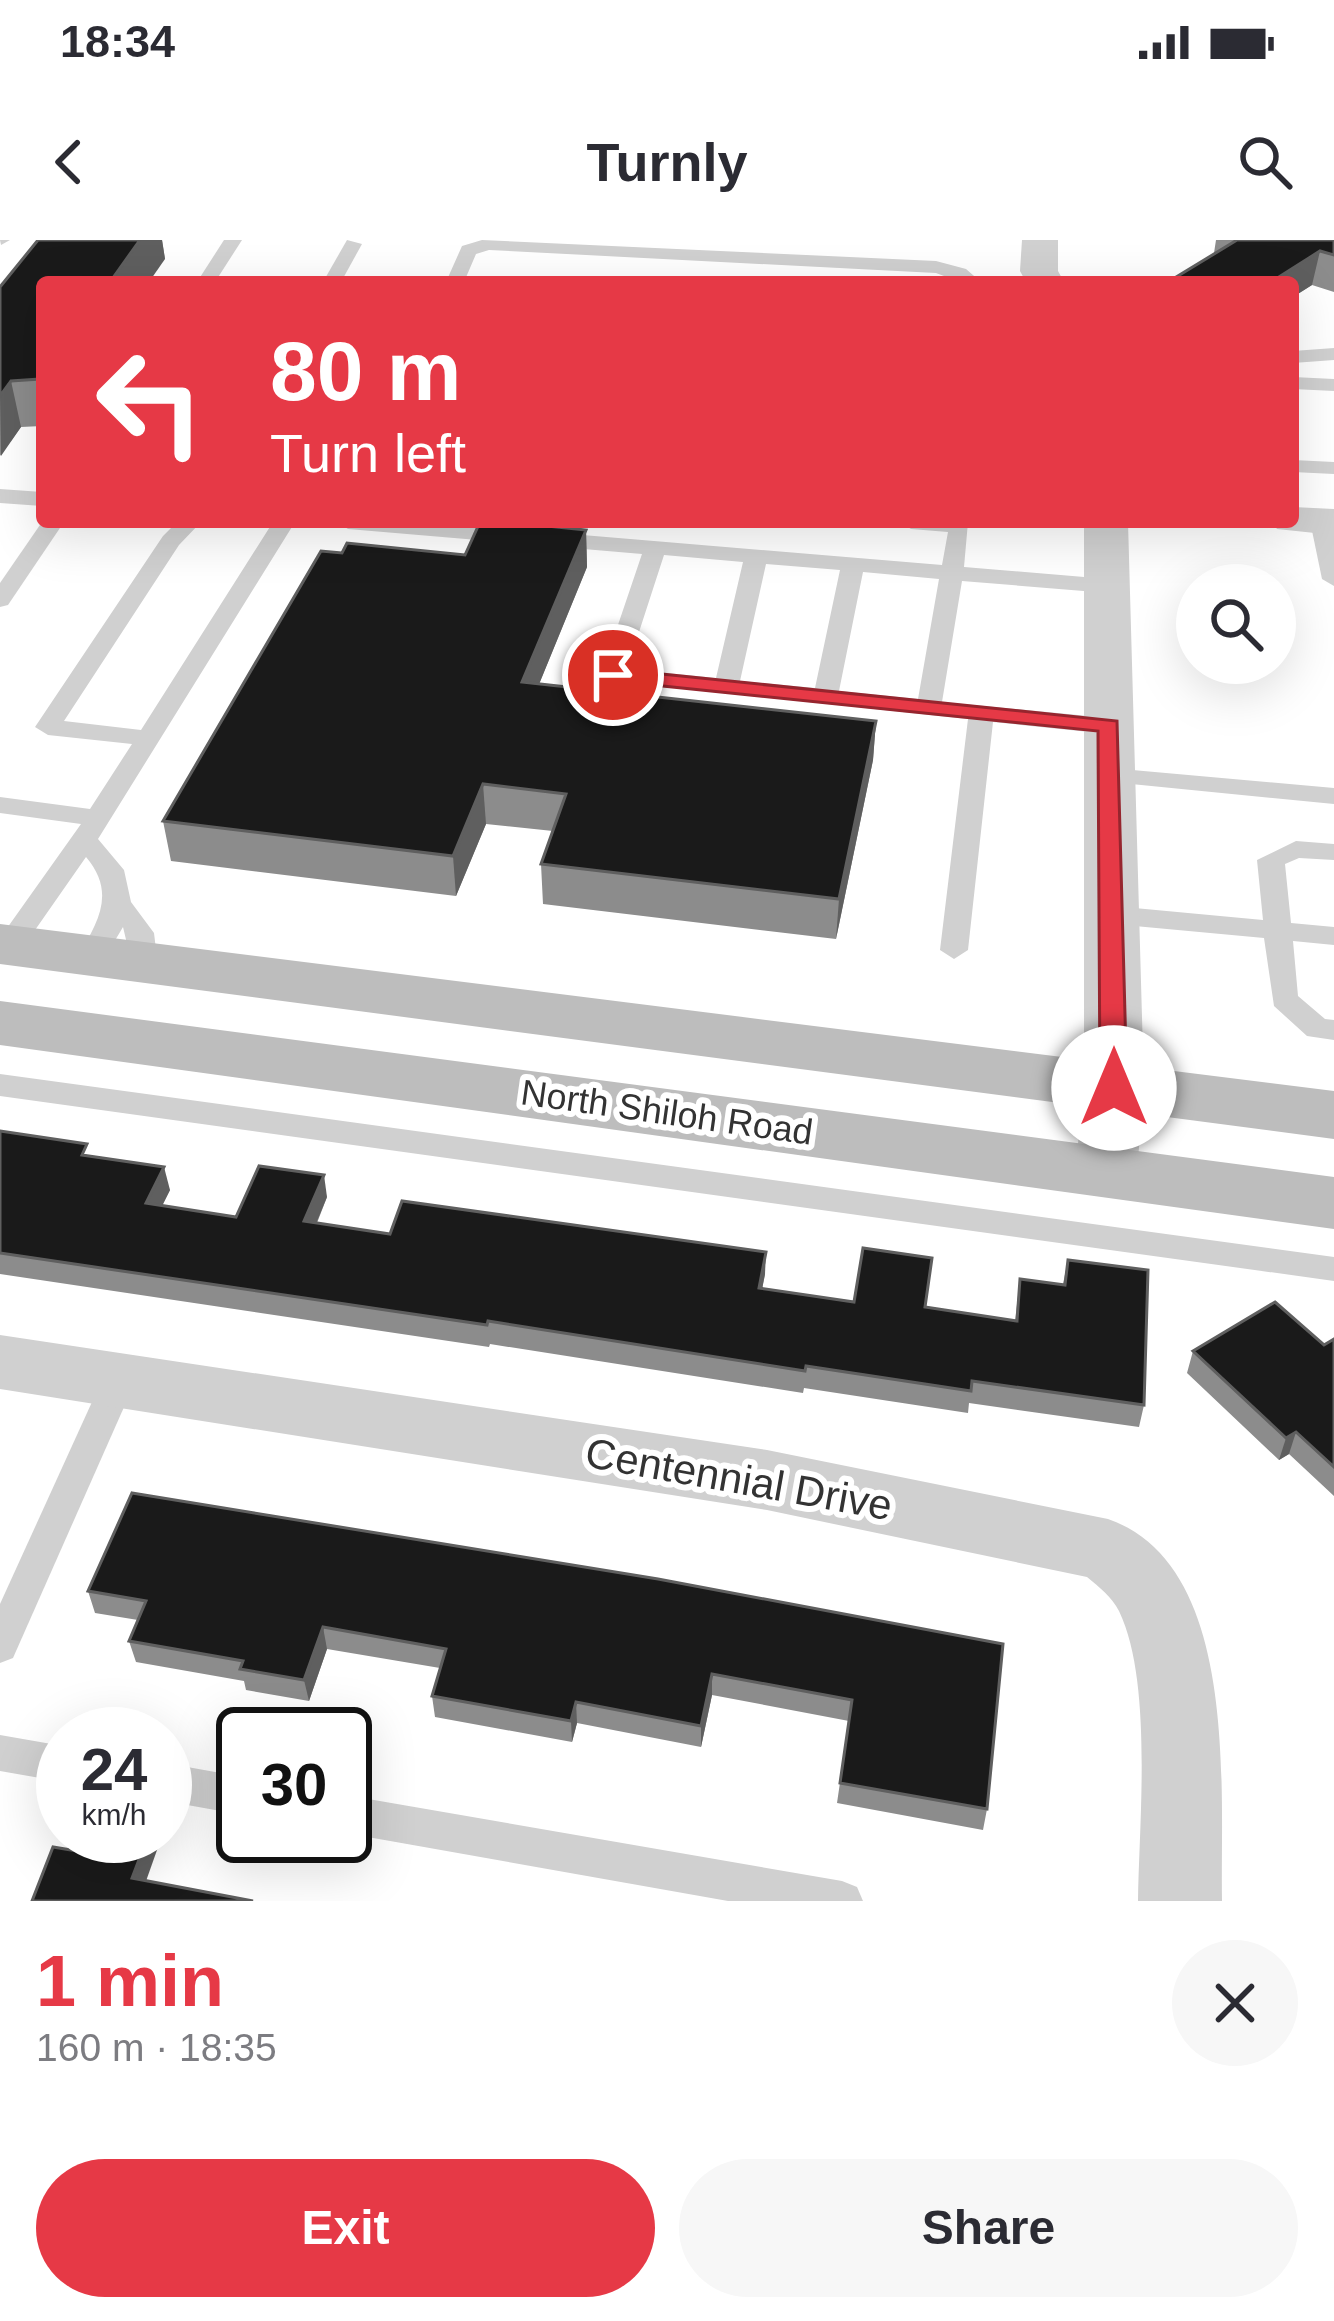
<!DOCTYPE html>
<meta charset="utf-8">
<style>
:root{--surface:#fff;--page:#f7f7f7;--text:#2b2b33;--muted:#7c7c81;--accent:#e63946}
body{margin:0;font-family:Helvetica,sans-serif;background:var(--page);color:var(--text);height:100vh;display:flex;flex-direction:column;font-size:45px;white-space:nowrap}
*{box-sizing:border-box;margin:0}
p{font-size:39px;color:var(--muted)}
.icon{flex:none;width:66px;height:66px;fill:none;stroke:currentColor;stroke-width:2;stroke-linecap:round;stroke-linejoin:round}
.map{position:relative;height:1661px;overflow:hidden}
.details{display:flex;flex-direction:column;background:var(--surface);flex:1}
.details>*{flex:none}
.guide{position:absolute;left:36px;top:36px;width:1263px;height:252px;border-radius:12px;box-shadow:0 12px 48px #0002;background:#e63946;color:#fff;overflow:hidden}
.controls{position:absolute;left:1176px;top:324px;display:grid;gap:24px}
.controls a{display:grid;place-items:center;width:120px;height:120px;border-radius:50%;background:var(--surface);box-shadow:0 12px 48px #0002;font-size:60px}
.speed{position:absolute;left:36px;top:1467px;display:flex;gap:24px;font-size:60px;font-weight:700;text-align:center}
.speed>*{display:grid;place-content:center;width:156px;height:156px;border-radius:50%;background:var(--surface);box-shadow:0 12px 48px #0002;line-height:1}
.speed small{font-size:30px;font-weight:400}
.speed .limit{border:6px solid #111;border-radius:18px;background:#fff;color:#111}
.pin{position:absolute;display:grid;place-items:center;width:102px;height:102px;color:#fff;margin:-51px;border:6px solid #fff;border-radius:50%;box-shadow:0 3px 12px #0007}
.me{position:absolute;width:132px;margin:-66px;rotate:0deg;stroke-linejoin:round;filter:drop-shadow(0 0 9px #0008)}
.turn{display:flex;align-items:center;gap:42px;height:252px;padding:0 36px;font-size:54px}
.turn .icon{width:156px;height:156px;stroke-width:2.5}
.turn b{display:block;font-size:84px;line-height:102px}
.round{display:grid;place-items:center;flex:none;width:126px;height:126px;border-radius:63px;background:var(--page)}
.summary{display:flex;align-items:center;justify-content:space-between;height:204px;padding:0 36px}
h1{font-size:72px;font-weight:800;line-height:90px;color:var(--accent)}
.primary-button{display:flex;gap:24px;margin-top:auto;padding:24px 36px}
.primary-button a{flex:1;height:138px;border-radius:72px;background:var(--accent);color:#fff;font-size:48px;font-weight:800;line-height:138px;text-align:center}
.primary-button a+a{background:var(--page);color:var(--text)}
.status{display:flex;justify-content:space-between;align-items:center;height:84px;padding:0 60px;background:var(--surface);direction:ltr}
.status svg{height:33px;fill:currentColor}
header{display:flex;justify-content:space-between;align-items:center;height:156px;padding:0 36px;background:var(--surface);font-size:54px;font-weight:800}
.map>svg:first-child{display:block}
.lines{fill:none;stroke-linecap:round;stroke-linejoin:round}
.service{fill:#d0d0d0;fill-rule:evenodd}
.minor{fill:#d0d0d0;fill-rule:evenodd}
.secondary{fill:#bdbdbd;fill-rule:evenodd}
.wall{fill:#8c8c8c}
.shaded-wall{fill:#5f5f5f}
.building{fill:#1a1a1a;stroke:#5f5f5f;stroke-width:3}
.route{fill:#e63946;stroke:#96252e;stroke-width:3}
.labels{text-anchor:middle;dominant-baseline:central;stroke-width:12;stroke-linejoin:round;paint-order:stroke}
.street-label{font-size:36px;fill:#333;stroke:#fff}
.near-street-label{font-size:42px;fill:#333;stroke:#fff}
</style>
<div class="status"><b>18:34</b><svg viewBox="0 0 49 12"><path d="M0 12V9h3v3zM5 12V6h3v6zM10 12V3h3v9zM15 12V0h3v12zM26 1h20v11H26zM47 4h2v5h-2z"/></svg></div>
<header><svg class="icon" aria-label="back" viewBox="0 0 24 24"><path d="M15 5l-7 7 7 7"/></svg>Turnly<svg class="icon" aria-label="search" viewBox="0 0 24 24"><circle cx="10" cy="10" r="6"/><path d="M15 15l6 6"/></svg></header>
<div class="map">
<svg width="1334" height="1661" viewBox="0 0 1334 1661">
<rect width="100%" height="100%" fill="#fff"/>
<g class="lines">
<g class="service">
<polygon points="0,0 10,0 1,5"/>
<polygon points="224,0 242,0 215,42 197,42"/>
<polygon points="347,0 362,4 341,42 323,42"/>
<polygon points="482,0 936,21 966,29 981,42 960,42 936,33 489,10 476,14 464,42 446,42 462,6"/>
<polygon points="1334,108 1334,120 1293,123 1293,111"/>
<polygon points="1293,137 1334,139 1334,151 1293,149"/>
<polygon points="1293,220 1334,222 1334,234 1293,232"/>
<polygon points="0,249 42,252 42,266 0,263"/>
<polygon points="1321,274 1329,276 1334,289 1334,346 1322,339 1310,281"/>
<polygon points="42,282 64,282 8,365 0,367 0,343"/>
<path d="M177,282H201L179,305L64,481L141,490L273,282H295L98,599L124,630L131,662L154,693L158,726L144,735L134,733L123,687L101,724H81L77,717C99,682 116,652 86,617L19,713H0V698L81,584L0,573V557L90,569L132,504L48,495L35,487L163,296Z"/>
<path d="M337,282H427L942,325L948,292L911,289L900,282H968L964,327L1108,339L1120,346L1108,353L962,341L942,462L1109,478L1122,486L1109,494L993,482L968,710L954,719L940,710L968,479L604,440L601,435L642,314L348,289ZM664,315L743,322L716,438L627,429ZM766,324L840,330L815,448L740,441ZM863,332L939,339L918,459L839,451Z"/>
<polygon points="1110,528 1334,548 1334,564 1101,541 1097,536 1101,531"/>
<polygon points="1296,601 1334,604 1334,620 1299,618 1285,624 1291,683 1334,687 1334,705 1293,701 1298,756 1325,779 1334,780 1334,800 1307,796 1274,766 1264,698 1113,684 1099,675 1113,666 1263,680 1257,620"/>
<polygon points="0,834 1334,1017 1334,1041 0,856"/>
<polygon points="119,1126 131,1130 136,1140 13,1418 0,1423 0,1364 102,1140 107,1130"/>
<polygon points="0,1495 63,1506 63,1542 0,1531"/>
<polygon points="165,1523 243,1537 243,1575 165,1561"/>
<polygon points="345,1555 842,1641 857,1647 863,1661 728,1661 345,1593"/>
</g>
<g class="minor">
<polygon points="1022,0 1058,0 1058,31 1064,42 1026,42 1020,31"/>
<polygon points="1293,267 1334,269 1334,295 1277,289 1272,282 1293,282"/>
<polygon points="1084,282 1128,282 1144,848 1137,931 1128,947 1106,954 1084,947 1075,931 1084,848"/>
<path d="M0,1095L767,1210L1108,1279C1240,1325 1220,1548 1222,1661H1138C1139,1582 1153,1442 1119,1371C1112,1357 1099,1347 1087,1337L767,1270L0,1149Z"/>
</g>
<g class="secondary">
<polygon points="0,684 1334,851 1334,899 0,724"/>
<polygon points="0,761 1334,937 1334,989 0,805"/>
</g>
</g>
<g class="wall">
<polygon points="38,0 162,0 165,19 42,42 42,186 21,187 0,216 0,47"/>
<polygon points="1216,0 1334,0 1334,52 1312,45 1293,57 1293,42 1214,13"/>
<polygon points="586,290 587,327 539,444 876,481 873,520 836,699 543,664 541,624 553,591 486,584 456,656 171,621 163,581 342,313 465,315"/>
<polygon points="0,891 91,916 170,950 162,966 236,977 327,957 317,983 390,994 765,1034 762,1049 854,1062 926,1067 1015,1081 1020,1039 1063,1044 1068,1020 1144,1165 1139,1187 969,1163 968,1173 804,1148 803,1153 490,1104 489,1107 0,1034"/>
<polygon points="1334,1099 1334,1256 1289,1214 1279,1220 1187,1133 1193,1111 1324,1105"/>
<polygon points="88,1351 1003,1404 987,1569 983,1590 837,1563 849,1481 712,1455 701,1507 577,1483 572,1502 435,1477 432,1456 440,1428 327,1409 309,1461 246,1450 244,1441 136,1422 129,1401 138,1380 95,1373"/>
</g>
<g class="shaded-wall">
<polygon points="140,0 162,0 165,19 149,42 110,42"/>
<polygon points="1320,11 1312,45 1293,57 1293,42 1271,42"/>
<polygon points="11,141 21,187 1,216 0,156"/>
<polygon points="586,290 587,327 524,481 522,442"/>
<polygon points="876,481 873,520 836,699 839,659"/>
<polygon points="483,544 486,584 456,656 453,616"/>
<polygon points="164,927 170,950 152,986 146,963"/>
<polygon points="324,935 327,957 308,1003 304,981"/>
<polygon points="766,1012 765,1034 758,1070 759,1048"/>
<polygon points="1296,1192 1289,1214 1279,1220 1286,1198"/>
<polygon points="323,1387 327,1409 309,1461 304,1440"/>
<polygon points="712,1434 712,1455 701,1507 701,1486"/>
<polygon points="576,1462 577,1483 572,1502 571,1481"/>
<polygon points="148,1596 162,1596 140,1658 132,1638"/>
</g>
<g class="building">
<polygon points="38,0 140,0 110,42 42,42 42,136 40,139 11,141 0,156 0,47"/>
<polygon points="1237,0 1334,0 1334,15 1320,11 1271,42 1168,42"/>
<polygon points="480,282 507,282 586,290 522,442 876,481 839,659 541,624 566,554 483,544 453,616 163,581 321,311 342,313 347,303 465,315"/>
<polygon points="0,891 87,904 82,915 164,927 146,963 236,977 259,926 324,935 304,981 390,994 402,961 766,1012 759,1048 854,1062 863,1008 932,1018 925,1067 1017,1081 1020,1039 1065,1045 1068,1020 1148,1030 1144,1165 972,1141 971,1151 806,1126 805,1131 488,1081 487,1085 0,1013"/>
<polygon points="1275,1062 1324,1105 1334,1099 1334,1227 1296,1192 1286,1198 1193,1111"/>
<polygon points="132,1253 658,1339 1003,1404 987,1569 840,1543 852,1460 712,1434 701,1486 576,1462 571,1481 432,1456 446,1409 323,1387 304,1440 240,1429 243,1421 129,1401 146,1361 88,1351"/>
<polygon points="90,1596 148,1596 132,1638 253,1661 32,1661 53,1607 83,1612"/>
</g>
<polygon class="route" points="613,429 1117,481 1127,848 1123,855 1104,855 1100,848 1098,491 605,440 602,435"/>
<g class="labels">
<g class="street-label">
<text transform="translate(667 872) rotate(8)">North Shiloh Road</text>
</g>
<g class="near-street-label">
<text transform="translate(739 1239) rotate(10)">Centennial Drive</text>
</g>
</g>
</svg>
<div class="controls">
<a><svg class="icon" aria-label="search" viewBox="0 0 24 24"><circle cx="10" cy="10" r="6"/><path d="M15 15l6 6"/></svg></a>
</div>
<div class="speed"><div>24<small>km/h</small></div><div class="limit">30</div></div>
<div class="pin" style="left:613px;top:435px;background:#d93025"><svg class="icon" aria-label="arrive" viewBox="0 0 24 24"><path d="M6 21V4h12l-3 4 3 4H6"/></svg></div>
<svg class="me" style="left:1114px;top:848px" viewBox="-20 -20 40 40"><circle r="19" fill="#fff"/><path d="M0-13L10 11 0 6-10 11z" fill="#e63946"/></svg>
<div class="guide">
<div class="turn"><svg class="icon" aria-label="left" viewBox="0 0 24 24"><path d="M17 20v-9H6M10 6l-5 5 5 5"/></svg><div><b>80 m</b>Turn left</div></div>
</div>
</div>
<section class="details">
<div class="summary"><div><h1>1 min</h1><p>160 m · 18:35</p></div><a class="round"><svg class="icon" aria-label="close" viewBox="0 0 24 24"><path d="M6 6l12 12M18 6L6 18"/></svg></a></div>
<div class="primary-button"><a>Exit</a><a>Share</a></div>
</section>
